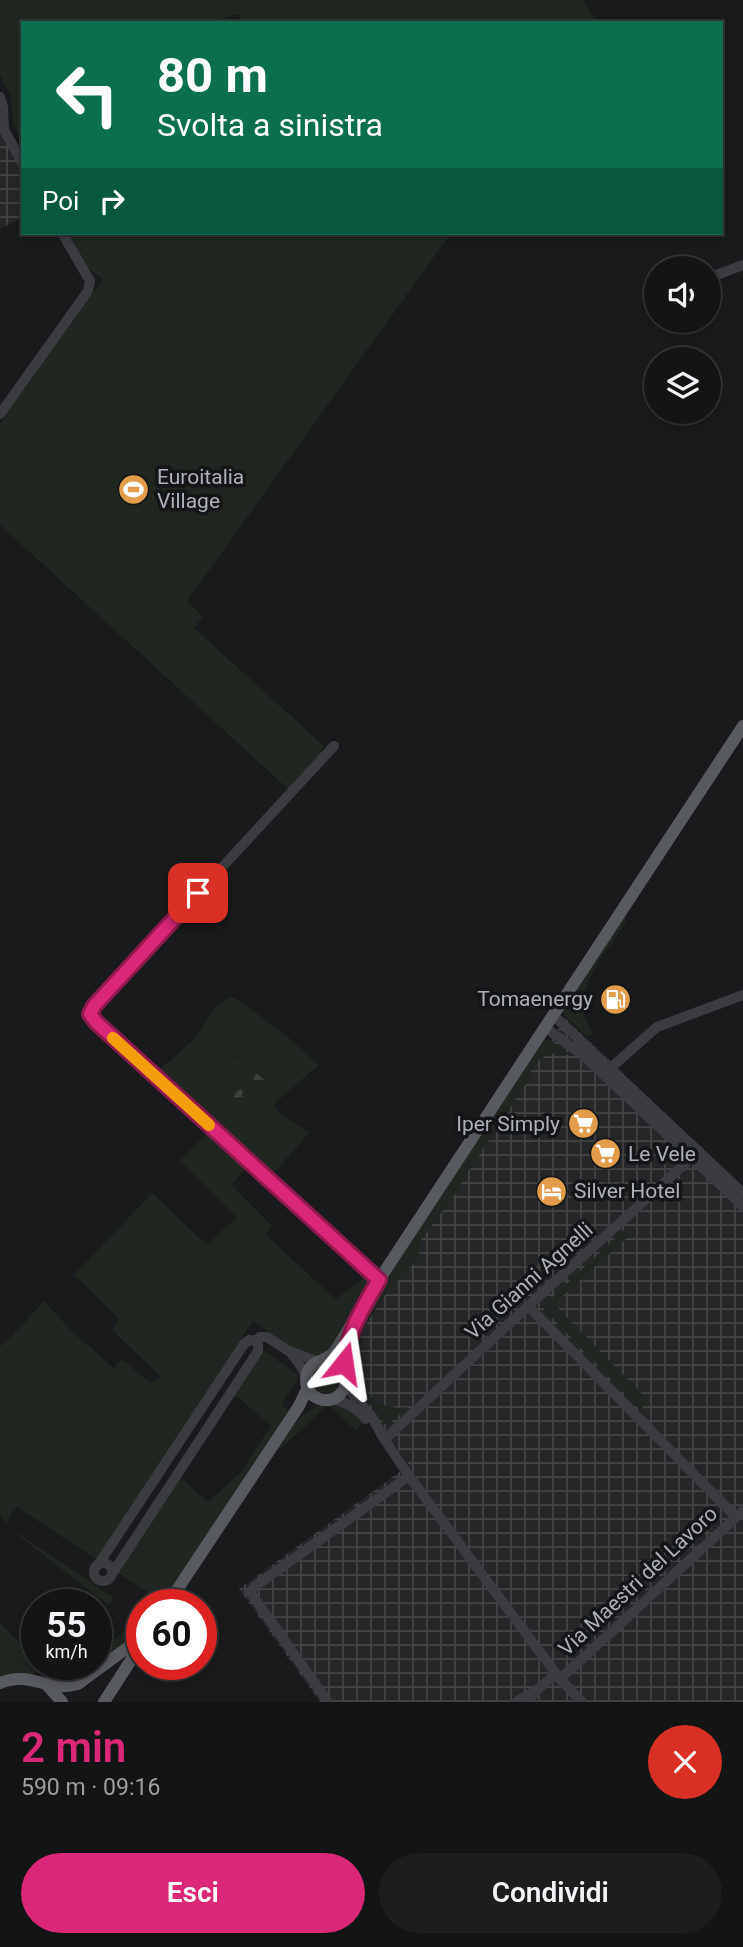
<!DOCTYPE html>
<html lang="it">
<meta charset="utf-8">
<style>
:root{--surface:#131414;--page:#1c1d1d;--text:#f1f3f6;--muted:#9d9ea0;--line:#323334;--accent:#db2777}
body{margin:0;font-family:Roboto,sans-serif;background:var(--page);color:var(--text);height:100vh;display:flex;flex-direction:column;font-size:26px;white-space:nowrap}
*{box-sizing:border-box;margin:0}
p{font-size:23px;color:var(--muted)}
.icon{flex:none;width:38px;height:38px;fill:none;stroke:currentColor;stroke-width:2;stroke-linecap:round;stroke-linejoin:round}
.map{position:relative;height:1702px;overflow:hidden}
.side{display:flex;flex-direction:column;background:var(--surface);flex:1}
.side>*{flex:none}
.hud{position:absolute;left:21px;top:21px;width:702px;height:214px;border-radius:0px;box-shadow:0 4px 10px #0003,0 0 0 2px var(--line);background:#0b6e4f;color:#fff;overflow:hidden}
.fabs{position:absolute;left:644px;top:256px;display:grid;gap:14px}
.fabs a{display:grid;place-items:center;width:77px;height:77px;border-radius:50%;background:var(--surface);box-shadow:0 4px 10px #0003,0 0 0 2px var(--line);font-size:35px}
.speed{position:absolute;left:21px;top:1589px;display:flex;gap:14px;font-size:35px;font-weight:700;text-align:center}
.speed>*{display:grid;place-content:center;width:91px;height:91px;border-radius:50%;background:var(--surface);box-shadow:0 4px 10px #0003,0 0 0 2px var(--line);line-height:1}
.speed small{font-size:18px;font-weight:400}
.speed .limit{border:10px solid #d22;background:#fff;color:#111}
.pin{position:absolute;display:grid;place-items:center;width:60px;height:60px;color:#fff;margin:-30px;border-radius:14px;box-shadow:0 4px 10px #0006}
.me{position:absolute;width:77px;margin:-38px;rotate:15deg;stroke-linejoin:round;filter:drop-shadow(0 0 5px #0008)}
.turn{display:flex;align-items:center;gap:24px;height:147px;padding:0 21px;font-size:32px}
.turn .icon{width:91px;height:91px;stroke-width:2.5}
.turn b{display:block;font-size:49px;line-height:60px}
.then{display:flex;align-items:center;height:66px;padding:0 21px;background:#0003;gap:14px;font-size:26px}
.round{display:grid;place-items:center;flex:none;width:74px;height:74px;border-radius:37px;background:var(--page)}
.head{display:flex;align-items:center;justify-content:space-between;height:119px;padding:0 21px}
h1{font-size:42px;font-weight:600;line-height:52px;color:var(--accent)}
.primary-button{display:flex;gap:14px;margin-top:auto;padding:14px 21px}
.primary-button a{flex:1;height:80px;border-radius:42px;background:var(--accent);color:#fff;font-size:28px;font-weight:600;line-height:80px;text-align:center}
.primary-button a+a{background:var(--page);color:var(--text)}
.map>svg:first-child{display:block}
.industrial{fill:url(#industrial-grid)}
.green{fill:#202620}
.forest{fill:url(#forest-firs)}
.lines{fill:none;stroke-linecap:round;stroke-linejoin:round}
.minor{stroke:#3b3c40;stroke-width:10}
.major{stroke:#575a5f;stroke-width:12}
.route-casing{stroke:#8e194d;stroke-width:18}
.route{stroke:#db2777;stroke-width:12}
.slow{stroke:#f59e0b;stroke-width:12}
.labels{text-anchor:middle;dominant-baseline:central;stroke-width:7;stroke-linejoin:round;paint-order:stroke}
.poi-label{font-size:21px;fill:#adb2ba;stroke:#141516;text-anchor:start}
.street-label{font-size:21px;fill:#adb2ba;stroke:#141516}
</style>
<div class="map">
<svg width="743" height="1702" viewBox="0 0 743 1702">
<defs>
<pattern id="industrial-grid" width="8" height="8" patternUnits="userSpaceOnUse" patternTransform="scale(1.75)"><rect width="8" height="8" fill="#252628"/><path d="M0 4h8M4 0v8" fill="none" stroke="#424345"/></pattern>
<pattern id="forest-firs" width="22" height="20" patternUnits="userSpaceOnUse" patternTransform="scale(1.75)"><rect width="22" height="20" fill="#202620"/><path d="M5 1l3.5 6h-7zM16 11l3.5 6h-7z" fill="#3e433e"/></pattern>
</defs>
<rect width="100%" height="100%" fill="#191a1b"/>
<g class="industrial">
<polygon points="0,131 23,171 23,217 0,229"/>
<polygon points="565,1018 743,1187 743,1702 320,1702 239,1589 409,1465 356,1389 350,1370 355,1341"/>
</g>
<g class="green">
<polygon points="0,0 583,0 597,23 236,23 240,19 237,14 220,19 216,23 23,23 23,142 13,124 11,97 0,75"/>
<polygon points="66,233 451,233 187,601 203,617 194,628 324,746 321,750 322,754 290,791 0,525 0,423 103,279 85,266"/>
<path d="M624,917L626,920L624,925C602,958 567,994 593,1034L586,1036L561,1012Z"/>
<path d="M231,997L236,999C265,1019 293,1040 319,1065L276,1102L275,1105L278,1112L309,1133L271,1177L156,1073C169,1060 187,1048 198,1034C210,1018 210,1005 231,997Z"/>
<path d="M544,1039L552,1041L572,1056C549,1049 539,1057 527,1075L530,1078L462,1181L459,1189L420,1241L419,1258L384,1296L361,1330L357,1375L361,1386L377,1403L397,1408L408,1407L387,1426C380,1420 375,1412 370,1404C354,1382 343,1358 358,1332L356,1330L380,1289Z"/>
<path d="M211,1130L248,1167L231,1184L272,1226L265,1234L335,1299L357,1284L367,1274L374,1280L326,1356C299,1360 275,1334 253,1321L97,1560L17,1507L6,1523L0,1515V1346L8,1340L44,1301L75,1334L114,1368L122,1359L150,1383L162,1378L112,1330L119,1319L74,1275L152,1193L207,1245L237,1217L180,1160Z"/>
<polygon points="624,1230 629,1236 554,1304 649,1401 640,1410 542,1307"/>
<path d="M263,1350L298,1375C298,1386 285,1393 282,1404L288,1411L161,1605H155L157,1602L147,1592L117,1572L181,1478L208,1502L240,1473L271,1426L235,1395Z"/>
<circle cx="326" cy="1380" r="13"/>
<path d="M334,1403C347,1404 355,1414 363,1423L356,1431L332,1407H325L285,1445L279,1449L278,1447C288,1433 300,1413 318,1406C323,1404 329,1404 334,1403Z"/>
<polygon points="5,1525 114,1598 108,1605"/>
<polygon points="142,1616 142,1628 134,1639 81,1680 70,1681 88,1664 96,1664 96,1657 108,1644"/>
<polygon points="0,1623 37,1660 37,1664 43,1666 31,1676 0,1679"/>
</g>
<path class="forest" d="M234,1061L256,1073L271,1085L260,1096L256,1092L252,1097L244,1091L241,1095L249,1101L238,1113C231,1108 231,1100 235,1092L246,1087L247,1083L243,1079H231L222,1073Z"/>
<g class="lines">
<g class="minor">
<polyline points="0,97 3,107 4,130 23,164"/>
<polyline points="709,278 743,265"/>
<polyline points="0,414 88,291 90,281 62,233"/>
<polyline points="334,746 94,1006 90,1014 96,1022 379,1280"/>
<polyline points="553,1015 743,1193"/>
<polyline points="545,1027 586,1058 743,1206"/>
<polyline points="606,1072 657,1027 743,995"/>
<polyline points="528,1306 736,1517"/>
<polyline points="255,1341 260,1337 267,1337 287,1350 318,1362"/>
<polyline points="292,1355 300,1365 307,1377"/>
<polyline points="346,1380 353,1395 372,1417 383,1437 409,1476 560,1679 582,1702"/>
<path d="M329,1399C345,1401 356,1407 366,1419"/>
<polyline points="385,1439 528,1306 699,1151"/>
<circle cx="103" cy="1572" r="9"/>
<polyline points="98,1565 244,1344 249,1340 255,1341 258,1345 258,1351 112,1574"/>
<polyline points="560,1679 743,1511"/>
<polyline points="538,1689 556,1674"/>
<polyline points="328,1702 250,1592 254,1587 409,1476"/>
<polyline points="516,1702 538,1689 527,1702"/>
</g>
<g class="major">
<polyline points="323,1360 333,1354 339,1345 379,1280 743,726"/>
<circle cx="326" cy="1380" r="20"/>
<polyline points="167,1605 299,1406 308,1387"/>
<path d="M0,1683C30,1670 48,1693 78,1684L142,1637"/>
<polyline points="47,1685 62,1702"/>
<polyline points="104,1702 142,1643"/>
</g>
</g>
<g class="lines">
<defs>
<path id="route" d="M198,893L94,1006L90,1014L96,1022L379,1280C363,1307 348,1331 344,1363"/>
</defs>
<use href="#route" class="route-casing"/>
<use href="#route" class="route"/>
<polyline class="slow" points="113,1038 209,1125"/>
</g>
<defs>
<symbol id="stadium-disc" viewBox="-11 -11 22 22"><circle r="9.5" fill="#e29c4a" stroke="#141516"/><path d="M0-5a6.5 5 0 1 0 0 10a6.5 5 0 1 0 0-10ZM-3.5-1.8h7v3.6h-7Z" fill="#fff"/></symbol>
<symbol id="fuel-disc" viewBox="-11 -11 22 22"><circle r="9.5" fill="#e29c4a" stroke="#141516"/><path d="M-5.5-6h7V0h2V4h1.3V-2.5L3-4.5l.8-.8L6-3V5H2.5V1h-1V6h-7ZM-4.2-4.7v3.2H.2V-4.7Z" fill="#fff"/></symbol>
<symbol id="supermarket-disc" viewBox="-11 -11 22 22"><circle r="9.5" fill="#e29c4a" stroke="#141516"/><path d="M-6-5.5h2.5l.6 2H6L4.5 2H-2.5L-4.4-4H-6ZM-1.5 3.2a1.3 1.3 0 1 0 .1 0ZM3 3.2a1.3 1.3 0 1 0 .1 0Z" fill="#fff"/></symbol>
<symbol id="hotel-disc" viewBox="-11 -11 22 22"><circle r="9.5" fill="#e29c4a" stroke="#141516"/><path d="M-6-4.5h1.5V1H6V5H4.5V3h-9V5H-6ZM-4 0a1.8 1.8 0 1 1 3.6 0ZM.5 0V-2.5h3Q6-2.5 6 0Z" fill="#fff"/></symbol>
</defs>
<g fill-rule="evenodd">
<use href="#stadium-disc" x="116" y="472" width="35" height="35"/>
<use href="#fuel-disc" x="598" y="982" width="35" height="35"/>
<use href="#supermarket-disc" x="566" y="1106" width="35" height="35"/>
<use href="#supermarket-disc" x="588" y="1136" width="35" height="35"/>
<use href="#hotel-disc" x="534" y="1174" width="35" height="35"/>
</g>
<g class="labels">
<g class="poi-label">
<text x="157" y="477">Euroitalia<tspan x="157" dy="24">Village</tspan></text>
<text x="593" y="999" text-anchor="end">Tomaenergy</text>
<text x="560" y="1124" text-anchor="end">Iper Simply</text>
<text x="628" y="1154">Le Vele</text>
<text x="574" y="1191">Silver Hotel</text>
</g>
<g class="street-label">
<text transform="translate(529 1281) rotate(-42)">Via Gianni Agnelli</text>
<text transform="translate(638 1581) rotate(-43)">Via Maestri del Lavoro</text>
</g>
</g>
</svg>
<div class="fabs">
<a><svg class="icon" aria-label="sound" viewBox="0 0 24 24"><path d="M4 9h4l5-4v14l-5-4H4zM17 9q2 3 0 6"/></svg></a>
<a><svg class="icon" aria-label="layers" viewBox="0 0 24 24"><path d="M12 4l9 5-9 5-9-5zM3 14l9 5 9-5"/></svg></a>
</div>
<div class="speed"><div>55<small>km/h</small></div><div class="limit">60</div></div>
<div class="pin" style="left:198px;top:893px;background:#d93025"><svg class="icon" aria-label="arrive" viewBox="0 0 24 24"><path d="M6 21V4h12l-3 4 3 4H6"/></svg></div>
<svg class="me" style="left:344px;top:1363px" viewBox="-20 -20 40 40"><path d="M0-17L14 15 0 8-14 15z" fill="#db2777" stroke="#fff" stroke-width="4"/></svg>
<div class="hud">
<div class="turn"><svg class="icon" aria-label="left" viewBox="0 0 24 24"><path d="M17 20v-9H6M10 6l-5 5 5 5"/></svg><div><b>80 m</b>Svolta a sinistra</div></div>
<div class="then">Poi<svg class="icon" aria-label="right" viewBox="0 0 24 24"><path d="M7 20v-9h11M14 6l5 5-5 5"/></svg></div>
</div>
</div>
<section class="side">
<div class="head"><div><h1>2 min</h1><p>590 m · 09:16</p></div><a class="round" style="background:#d93025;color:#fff"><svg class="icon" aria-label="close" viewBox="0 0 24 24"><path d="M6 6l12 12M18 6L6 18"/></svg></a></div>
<div class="primary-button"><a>Esci</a><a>Condividi</a></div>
</section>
